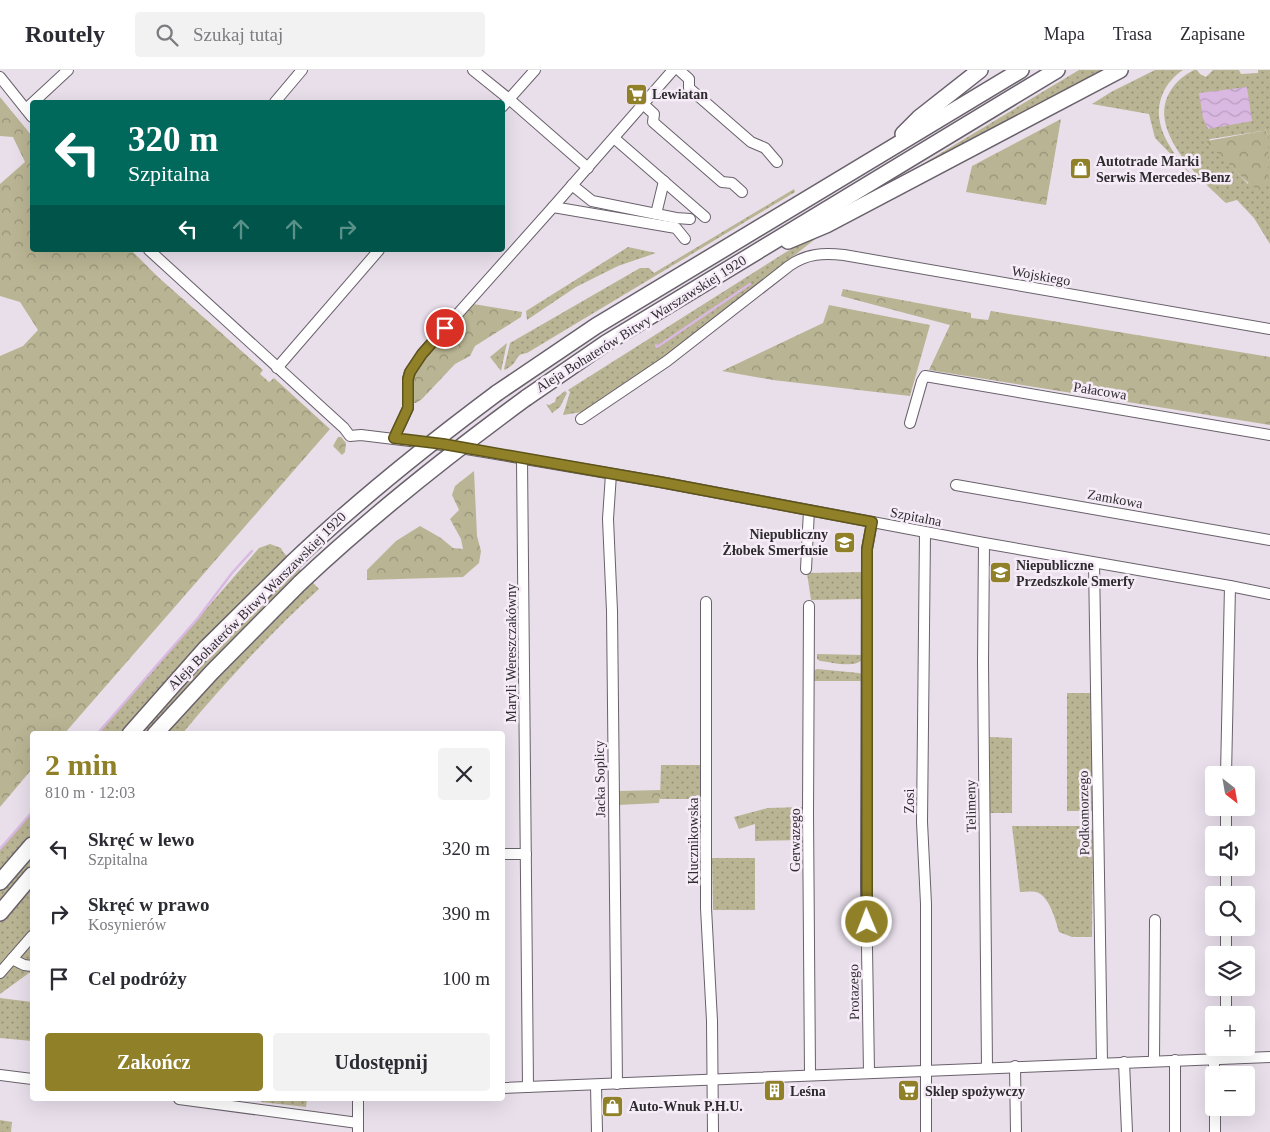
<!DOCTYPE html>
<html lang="pl">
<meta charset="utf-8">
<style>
:root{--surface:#fff;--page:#f2f2f3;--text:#2b2b33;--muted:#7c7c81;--line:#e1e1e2;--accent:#908128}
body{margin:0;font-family:Georgia,serif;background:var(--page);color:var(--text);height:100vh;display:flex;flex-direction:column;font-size:19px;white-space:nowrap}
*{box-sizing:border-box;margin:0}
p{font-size:16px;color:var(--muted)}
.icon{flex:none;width:28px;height:28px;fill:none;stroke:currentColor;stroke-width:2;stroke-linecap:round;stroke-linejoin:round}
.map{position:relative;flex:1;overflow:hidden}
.panel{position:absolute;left:30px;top:661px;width:475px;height:370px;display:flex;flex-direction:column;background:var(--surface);border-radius:5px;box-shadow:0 5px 20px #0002}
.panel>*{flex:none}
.hud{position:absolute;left:30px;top:30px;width:475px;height:152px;border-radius:5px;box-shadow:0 5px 20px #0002;background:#00695c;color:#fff;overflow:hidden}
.needle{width:32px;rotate:149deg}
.fabs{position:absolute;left:1205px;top:696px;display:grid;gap:10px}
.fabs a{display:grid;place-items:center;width:50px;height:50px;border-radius:5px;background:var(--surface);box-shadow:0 5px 20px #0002;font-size:25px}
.pin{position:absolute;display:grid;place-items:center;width:42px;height:42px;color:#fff;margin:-21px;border:2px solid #fff;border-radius:50%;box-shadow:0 1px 5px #0007}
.me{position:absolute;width:55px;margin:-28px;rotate:359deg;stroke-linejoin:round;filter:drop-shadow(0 0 4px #0008)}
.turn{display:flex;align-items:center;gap:18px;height:105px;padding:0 15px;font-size:22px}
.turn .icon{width:65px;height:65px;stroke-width:2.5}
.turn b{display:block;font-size:35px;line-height:42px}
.lanes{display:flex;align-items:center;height:48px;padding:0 15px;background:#0003;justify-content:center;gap:25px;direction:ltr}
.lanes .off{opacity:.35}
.round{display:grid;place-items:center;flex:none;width:52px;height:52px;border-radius:5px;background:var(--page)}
.summary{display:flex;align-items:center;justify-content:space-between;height:85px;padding:0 15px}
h1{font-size:30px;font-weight:700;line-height:38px;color:var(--accent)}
.cta{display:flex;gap:10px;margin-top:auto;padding:10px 15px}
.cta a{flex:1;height:58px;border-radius:5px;background:var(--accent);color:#fff;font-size:20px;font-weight:700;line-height:58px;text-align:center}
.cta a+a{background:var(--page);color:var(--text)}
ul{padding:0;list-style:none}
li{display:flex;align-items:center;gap:15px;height:65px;padding:0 15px}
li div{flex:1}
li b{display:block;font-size:19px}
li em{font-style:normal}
header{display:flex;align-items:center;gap:30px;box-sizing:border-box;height:70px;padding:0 25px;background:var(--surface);border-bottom:1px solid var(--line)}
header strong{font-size:24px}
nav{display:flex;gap:28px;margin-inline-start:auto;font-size:18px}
.search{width:350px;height:45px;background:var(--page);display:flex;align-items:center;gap:12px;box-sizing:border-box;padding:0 18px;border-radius:5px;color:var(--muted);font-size:19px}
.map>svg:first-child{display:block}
.grass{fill:url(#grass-dots);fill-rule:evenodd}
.forest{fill:url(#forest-crowns)}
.water{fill:url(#water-waves)}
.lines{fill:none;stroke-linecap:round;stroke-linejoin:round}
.stream{stroke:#d9b8e1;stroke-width:2.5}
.minor-casing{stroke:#69616b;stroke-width:12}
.highway-casing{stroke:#69616b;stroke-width:18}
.minor{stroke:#fff;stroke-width:10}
.highway{stroke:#fff;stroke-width:15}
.highway-bridge-casing{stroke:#69616b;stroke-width:18;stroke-linecap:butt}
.highway-bridge{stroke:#fff;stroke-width:15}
.route-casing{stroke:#5e541a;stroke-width:12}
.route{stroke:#908128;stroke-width:9}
.labels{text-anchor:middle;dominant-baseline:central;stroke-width:5;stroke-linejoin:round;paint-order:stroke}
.poi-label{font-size:14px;font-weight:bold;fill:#2f2c30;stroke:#f6ecf8;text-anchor:start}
.street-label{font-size:14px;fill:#2f2c30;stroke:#f6ecf8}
</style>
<header>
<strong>Routely</strong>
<div class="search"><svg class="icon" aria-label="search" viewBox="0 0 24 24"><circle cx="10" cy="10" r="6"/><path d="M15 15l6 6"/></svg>Szukaj tutaj</div>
<nav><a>Mapa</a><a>Trasa</a><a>Zapisane</a></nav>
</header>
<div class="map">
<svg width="1270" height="1062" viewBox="0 0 1270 1062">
<defs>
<pattern id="grass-dots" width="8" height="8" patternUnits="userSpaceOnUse" patternTransform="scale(1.25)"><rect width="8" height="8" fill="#b9b493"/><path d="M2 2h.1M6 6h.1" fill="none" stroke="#979378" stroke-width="1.8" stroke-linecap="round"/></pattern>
<pattern id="forest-crowns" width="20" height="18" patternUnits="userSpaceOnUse" patternTransform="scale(1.25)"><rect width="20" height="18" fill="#b9b493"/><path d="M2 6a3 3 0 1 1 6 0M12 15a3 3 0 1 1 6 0" fill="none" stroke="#979378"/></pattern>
<pattern id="water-waves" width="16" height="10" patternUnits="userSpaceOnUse" patternTransform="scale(1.25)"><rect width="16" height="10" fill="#d9b8e1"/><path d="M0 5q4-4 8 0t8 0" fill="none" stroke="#bb9ec1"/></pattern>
</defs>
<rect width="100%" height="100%" fill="#e8dfeb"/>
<g class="grass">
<polygon points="1079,0 1108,0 876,122"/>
<path d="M1155,0H1183C1174,6 1167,14 1163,23C1148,57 1177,88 1198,112L1155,68L1149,44L1092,34L1111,22Z"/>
<path d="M1194,0H1197L1200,4L1206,7L1213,0H1239L1241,4L1258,3V0H1270V174L1254,148L1237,130L1226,133C1200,109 1145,59 1171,20C1177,11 1184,5 1194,0ZM1265,59L1268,65L1248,114L1219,83L1207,74L1210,69L1262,61Z"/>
<path d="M794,119L795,122L527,283C519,284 518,286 515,292C513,295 508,298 505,300L504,299L510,273L640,198H649L654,203Z"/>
<polygon points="824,162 675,280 597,334 582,342 563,345 570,322 568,320 786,182"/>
<polygon points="628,177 656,183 618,196 576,217 527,250 526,241"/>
<polygon points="507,273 501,301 490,287"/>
<polygon points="565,321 567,323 560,337 552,343 546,334 549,335 555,332 556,328"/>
<path d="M270,474L281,478L283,482L319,519C269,564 225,613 182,664H97L259,478Z"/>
<polygon points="862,502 863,529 811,530 807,503"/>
<path d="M817,584L863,585V589C854,599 832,592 820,591L817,589Z"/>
<polygon points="817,599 859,603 863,605 864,611 811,611 813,601"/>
<polygon points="1067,623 1092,623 1093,741 1067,741"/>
<polygon points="990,667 1012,668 1012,743 990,743"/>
<polygon points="661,695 702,695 702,729 660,729"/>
<polygon points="805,737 806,770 755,771 755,754 739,759 734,747 768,738"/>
<polygon points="32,742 32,903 29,903 0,924 0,779"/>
<path d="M1012,756H1087L1093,761L1092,867H1072L1059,862C1056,851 1049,825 1036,822C1031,821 1025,822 1020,822Z"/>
<polygon points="712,788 755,788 755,840 713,840"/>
<polygon points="0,928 32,932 32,971 0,968"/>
<polygon points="261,1029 307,1029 306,1037 261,1032"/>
<polygon points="0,1050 12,1052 11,1062 0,1062"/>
</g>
<g class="forest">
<polygon points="0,27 32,66 32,180 131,180 158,207 263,300 260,304 269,312 274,308 330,359 64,664 32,664 32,699 0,737 0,286 23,276 38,260 20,232 0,226 0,114 25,92 13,67 0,66"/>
<polygon points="1061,49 1046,135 966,122 972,96"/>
<path d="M1264,58L1268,65V113L1263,119L1258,120C1239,108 1226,88 1207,74V71L1262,61Z"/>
<polygon points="843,219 971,243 971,248 988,250 991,241 1270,287 1270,355 929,300 950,255 841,226"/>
<polygon points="473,234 522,242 521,247 475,276 470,286 455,294 422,329 416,333 411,333 413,305 419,294 440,270 449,264 450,260"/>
<polygon points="829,235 930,255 910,326 773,310 722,301 823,253"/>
<polygon points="338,367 341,367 346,373 345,382 342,385 333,376"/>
<polygon points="474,401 477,466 481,481 479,493 463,507 367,510 367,500 396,471 420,456 441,468 453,478 463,479 461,469 450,449 459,440 452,425 455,416"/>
<polygon points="661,720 659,733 617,735 618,721"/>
</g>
<polygon class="water" points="1247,17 1252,51 1208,59 1203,48 1199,23"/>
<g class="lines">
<g class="stream">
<polyline points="656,275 657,277 750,214"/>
<polyline points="97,664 198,548 232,503 252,481"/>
<polyline points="0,779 32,742"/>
</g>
<defs>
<g id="minor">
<polyline points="473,0 509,29 588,98"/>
<polyline points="679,0 689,9 689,18 751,72 765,78 777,92"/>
<polyline points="0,7 32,47"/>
<polyline points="275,32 302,0"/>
<polyline points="643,34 654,44 653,52 722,112 732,113 742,122"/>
<polyline points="502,37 535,0"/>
<polyline points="26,39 68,0"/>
<polyline points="614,68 705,147"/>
<polyline points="572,115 592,131 676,148 690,149"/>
<polyline points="553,137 676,158 685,169"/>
<polyline points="656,144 664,111"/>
<polyline points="149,180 344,358 350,366 361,365 443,375 660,412 984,473 1230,516 1270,524"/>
<polyline points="277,298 379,180"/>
<path d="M581,349L667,291L789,196C807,183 824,183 844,185L1270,259"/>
<polyline points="910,353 922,311 925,306 1270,365"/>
<polyline points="394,368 408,338 408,309 410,302 422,284 553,137 673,0"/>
<polyline points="522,389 528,1017"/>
<polyline points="611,404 608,449 612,541 617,1014"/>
<polyline points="956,415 1270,470"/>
<polyline points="925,463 922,752 926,834 926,1062"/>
<polyline points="984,473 983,592 987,997"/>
<polyline points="1094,493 1102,993"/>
<polyline points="806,499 809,440"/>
<polyline points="706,532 706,838 712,951 713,1062"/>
<polyline points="809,536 808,743 810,1004"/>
<polyline points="1226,705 1230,516"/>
<polyline points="1226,738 1226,765"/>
<polyline points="502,784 526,784"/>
<polyline points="1226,798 1226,825"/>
<polyline points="1226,858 1226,885"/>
<polyline points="12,889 24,895 32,896"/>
<polyline points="0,903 32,866"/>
<polyline points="1226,918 1226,945"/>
<polyline points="1226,978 1226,988"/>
<polyline points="1214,989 1214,1005"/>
<polyline points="1175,990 1175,1062"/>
<polyline points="1154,991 1155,850"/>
<polyline points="1124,992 1127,1062"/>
<polyline points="1015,996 1016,1062"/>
<polyline points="869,1002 866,815 867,479 872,452"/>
<polyline points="0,1005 32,1009"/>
<polyline points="596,1015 597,1062"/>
<polyline points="502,1018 1270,987"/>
<polyline points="179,1029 358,1053"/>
<polyline points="1215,1038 1215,1062"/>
<polyline points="358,1062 358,1029"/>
</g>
<g id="highway">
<polyline points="903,64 919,48 980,0"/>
<polyline points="788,171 826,155 1120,0"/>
<polyline points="497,323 596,256 1021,0"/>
<polyline points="526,328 606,273 1057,0"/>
<polyline points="130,664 206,578 293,492"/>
<polyline points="155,664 212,602 300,513"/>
<polyline points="0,812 32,775"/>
<polyline points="0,843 32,805"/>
</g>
</defs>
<use href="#minor" class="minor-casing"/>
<use href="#highway" class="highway-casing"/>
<use href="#minor" class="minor"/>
<use href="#highway" class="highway"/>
<defs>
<g id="highway-bridge">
<path d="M293,492C357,431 426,376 497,323"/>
<path d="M300,513C371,446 447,386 526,328"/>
</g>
</defs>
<use href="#highway-bridge" class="highway-bridge-casing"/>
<use href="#highway-bridge" class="highway-bridge"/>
</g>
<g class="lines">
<defs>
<polyline id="route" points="445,258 422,284 410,302 408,309 408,338 394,368 443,374 660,412 872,452 867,479 867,852"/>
</defs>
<use href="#route" class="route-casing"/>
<use href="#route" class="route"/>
</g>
<defs>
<symbol id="supermarket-square" viewBox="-11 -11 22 22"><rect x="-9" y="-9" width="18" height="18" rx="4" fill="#908128" stroke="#f6ecf8"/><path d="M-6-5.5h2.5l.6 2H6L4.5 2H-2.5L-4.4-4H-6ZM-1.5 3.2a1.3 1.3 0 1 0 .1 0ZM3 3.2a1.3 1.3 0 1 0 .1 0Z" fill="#fff"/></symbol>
<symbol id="shop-square" viewBox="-11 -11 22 22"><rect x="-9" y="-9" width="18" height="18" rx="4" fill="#908128" stroke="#f6ecf8"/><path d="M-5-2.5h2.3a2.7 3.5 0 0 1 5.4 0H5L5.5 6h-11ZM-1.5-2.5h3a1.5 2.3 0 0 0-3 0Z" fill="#fff"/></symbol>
<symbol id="school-square" viewBox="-11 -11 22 22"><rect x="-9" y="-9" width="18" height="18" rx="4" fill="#908128" stroke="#f6ecf8"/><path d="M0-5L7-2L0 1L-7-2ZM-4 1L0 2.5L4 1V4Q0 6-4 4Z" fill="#fff"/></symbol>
<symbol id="building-square" viewBox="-11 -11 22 22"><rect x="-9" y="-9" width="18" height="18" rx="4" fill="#908128" stroke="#f6ecf8"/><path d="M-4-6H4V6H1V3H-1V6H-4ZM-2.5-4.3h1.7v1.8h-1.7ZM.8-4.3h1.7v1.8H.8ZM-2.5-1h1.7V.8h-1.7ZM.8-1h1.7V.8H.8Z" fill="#fff"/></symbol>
</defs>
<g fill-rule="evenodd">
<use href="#supermarket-square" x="624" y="12" width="25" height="25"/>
<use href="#shop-square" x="1068" y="86" width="25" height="25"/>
<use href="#school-square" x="832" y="460" width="25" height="25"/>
<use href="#school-square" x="988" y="490" width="25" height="25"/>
<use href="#building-square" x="762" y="1008" width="25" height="25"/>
<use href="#supermarket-square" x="896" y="1008" width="25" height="25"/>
<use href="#shop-square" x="600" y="1024" width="25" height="25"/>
</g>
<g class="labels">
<g class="poi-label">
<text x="652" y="24">Lewiatan</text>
<text x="1096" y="91">Autotrade Marki<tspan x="1096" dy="16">Serwis Mercedes-Benz</tspan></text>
<text x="828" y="464" text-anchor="end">Niepubliczny<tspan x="828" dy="16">Żłobek Smerfusie</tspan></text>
<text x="1016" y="495">Niepubliczne<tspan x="1016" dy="16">Przedszkole Smerfy</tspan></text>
<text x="790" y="1021">Leśna</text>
<text x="925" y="1021">Sklep spożywczy</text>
<text x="629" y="1036">Auto-Wnuk P.H.U.</text>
</g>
<g class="street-label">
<text transform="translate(1041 206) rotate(10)">Wojskiego</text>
<text transform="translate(641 254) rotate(-32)">Aleja Bohaterów Bitwy Warszawskiej 1920</text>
<text transform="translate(1100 321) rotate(9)">Pałacowa</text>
<text transform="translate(1115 429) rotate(10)">Zamkowa</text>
<text transform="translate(916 447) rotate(11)">Szpitalna</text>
<text transform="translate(257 531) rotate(-45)">Aleja Bohaterów Bitwy Warszawskiej 1920</text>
<text transform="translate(511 583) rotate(-90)">Maryli Wereszczakówny</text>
<text transform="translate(600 709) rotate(-91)">Jacka Soplicy</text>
<text transform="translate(909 731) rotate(-90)">Zosi</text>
<text transform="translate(971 736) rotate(-91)">Telimeny</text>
<text transform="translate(1084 743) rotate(-91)">Podkomorzego</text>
<text transform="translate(795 770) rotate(-90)">Gerwazego</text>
<text transform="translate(693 771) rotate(-90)">Klucznikowska</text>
<text transform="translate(854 922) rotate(-91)">Protazego</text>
</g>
</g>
</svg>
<div class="fabs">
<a><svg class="needle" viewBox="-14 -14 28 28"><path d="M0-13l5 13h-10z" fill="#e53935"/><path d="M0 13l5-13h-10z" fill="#7c7c81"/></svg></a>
<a><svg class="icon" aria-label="sound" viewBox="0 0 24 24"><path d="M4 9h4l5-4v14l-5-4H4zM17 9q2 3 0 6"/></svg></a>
<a><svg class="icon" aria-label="search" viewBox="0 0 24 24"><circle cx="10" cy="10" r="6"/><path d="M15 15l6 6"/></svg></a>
<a><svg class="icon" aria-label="layers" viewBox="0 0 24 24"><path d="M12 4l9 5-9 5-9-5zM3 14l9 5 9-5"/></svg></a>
<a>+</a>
<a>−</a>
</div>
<div class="pin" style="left:445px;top:258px;background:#d93025"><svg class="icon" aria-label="arrive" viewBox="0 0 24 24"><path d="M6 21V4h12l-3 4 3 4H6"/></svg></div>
<svg class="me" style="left:867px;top:852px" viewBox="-20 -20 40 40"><circle r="17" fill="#908128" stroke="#fff" stroke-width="3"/><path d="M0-11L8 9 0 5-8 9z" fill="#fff"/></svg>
<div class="hud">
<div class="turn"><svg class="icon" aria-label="left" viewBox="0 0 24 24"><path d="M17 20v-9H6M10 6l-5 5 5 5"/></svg><div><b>320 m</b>Szpitalna</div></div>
<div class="lanes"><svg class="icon" aria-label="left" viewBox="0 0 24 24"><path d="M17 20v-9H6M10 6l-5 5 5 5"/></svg><svg class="icon off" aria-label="ahead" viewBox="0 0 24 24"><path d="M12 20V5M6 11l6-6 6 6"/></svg><svg class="icon off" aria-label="ahead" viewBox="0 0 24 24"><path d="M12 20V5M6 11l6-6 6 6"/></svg><svg class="icon off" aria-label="right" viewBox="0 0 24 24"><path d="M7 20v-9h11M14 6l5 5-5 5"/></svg></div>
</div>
<section class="panel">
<div class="summary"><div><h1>2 min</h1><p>810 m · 12:03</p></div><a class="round"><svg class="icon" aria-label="close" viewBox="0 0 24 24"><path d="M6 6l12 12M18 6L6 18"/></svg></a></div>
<ul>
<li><svg class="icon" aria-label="left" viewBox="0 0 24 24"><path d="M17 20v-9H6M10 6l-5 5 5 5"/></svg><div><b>Skręć w lewo</b><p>Szpitalna</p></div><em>320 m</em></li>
<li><svg class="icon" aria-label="right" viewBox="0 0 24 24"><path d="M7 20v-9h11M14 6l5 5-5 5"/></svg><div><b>Skręć w prawo</b><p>Kosynierów</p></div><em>390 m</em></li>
<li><svg class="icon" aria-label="arrive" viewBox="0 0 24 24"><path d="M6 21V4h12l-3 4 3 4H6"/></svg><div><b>Cel podróży</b></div><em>100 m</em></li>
</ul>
<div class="cta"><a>Zakończ</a><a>Udostępnij</a></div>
</section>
</div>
